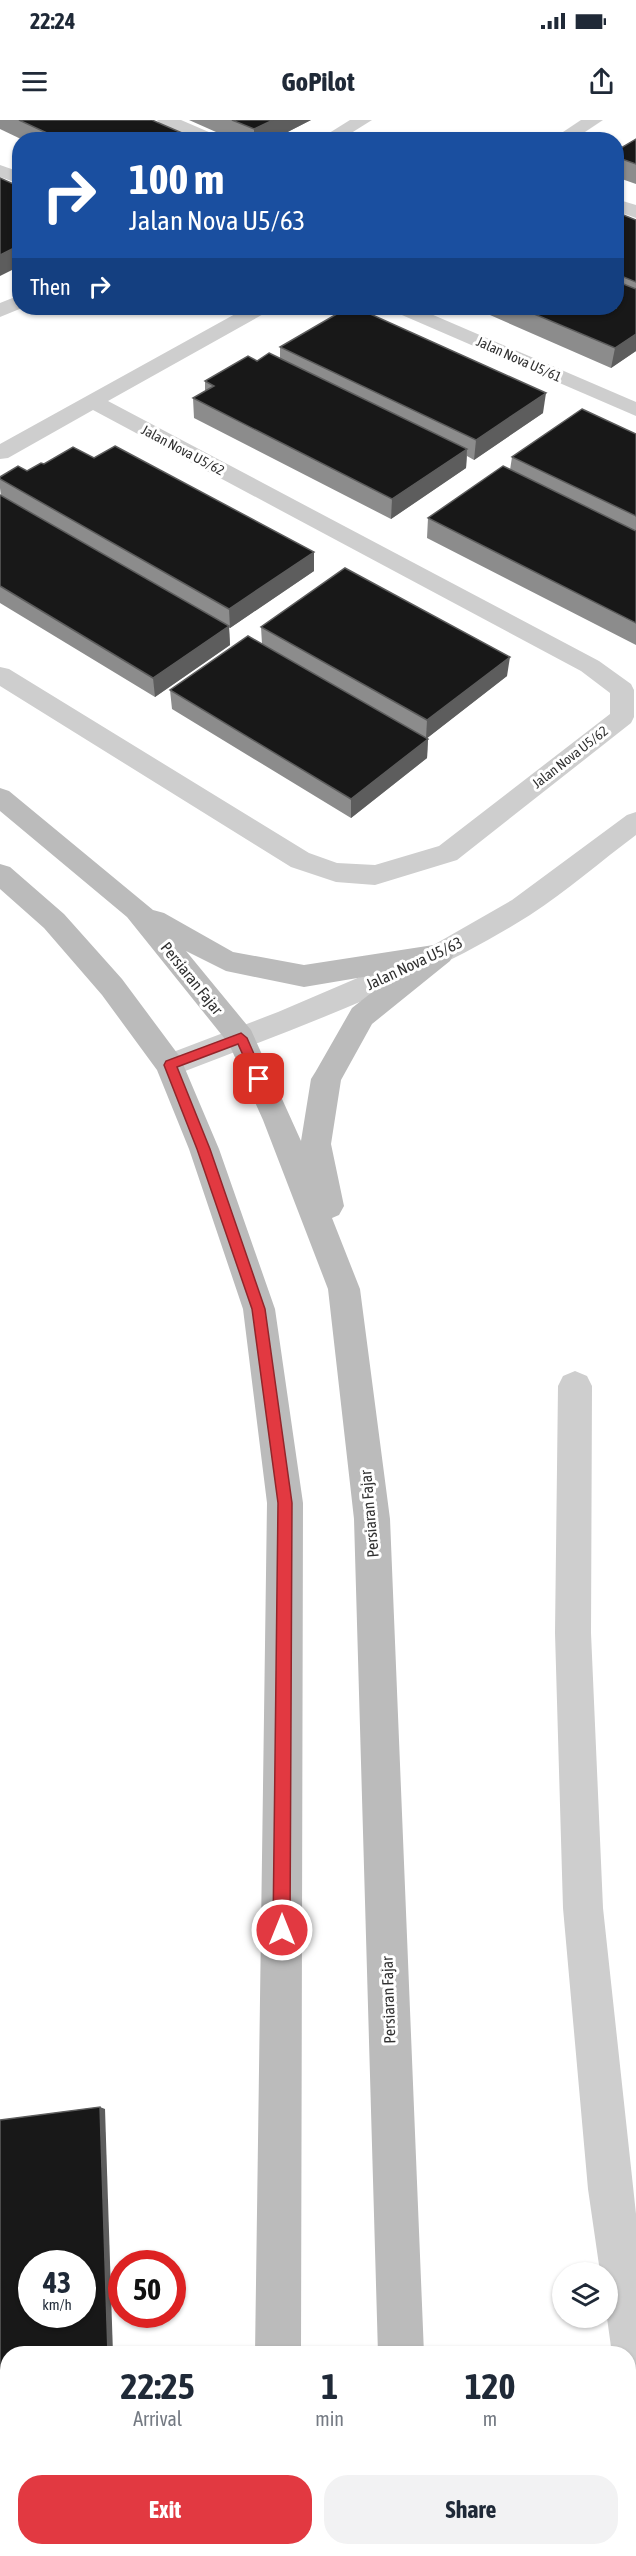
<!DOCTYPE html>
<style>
:root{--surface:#fff;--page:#f2f2f3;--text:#1f2937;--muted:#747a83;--accent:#e23941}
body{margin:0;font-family:"Asap Condensed",sans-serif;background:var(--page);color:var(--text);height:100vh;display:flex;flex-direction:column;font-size:22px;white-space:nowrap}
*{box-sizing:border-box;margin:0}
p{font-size:20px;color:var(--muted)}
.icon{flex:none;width:33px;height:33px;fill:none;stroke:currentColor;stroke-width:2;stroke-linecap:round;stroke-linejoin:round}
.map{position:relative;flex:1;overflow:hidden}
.details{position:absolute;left:0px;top:2226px;width:636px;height:210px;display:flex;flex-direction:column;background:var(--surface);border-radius:24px 24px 0 0;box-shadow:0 2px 4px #0004}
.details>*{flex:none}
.top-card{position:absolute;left:12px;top:12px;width:612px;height:183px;border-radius:24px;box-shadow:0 2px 4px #0004;background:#1a4fa0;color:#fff;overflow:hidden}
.buttons{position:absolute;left:552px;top:2142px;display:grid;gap:12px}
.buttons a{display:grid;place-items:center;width:66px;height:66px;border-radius:50%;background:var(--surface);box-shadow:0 2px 4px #0004;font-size:30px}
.speed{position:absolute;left:18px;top:2130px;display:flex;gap:12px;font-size:30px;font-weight:700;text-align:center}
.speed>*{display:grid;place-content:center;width:78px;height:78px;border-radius:50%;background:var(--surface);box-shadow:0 2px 4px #0004;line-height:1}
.speed small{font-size:15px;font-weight:400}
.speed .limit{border:9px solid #d22;background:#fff;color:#111}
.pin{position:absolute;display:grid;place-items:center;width:51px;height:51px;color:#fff;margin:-26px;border-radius:12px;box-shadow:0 3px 9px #0006}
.me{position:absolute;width:66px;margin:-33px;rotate:0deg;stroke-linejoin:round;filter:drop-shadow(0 0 4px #0008)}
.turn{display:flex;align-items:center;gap:21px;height:126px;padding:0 18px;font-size:27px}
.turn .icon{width:78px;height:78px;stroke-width:2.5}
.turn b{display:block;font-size:42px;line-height:51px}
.then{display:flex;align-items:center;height:57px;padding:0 18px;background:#0003;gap:12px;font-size:22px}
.eta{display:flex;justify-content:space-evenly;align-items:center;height:102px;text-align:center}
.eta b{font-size:36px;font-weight:700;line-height:42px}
.button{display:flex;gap:12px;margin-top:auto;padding:12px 18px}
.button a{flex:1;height:69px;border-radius:24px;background:var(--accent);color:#fff;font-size:24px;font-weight:700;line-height:69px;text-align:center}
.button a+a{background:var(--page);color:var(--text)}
.status{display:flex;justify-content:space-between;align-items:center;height:42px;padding:0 30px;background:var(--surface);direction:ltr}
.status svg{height:16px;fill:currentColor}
header{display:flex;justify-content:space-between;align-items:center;height:78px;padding:0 18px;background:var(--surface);font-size:27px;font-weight:700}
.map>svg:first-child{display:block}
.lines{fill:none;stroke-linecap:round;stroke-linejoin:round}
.service{fill:#cecece;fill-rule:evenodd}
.minor{fill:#cecece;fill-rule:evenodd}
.tertiary{fill:#cecece;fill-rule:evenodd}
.secondary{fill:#bbb;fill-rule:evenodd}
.wall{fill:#8c8c8c}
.shaded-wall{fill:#5d5d5d}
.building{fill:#181818;stroke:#5d5d5d;stroke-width:1.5;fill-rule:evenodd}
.route{fill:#e23941;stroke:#93252a;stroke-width:1.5}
.labels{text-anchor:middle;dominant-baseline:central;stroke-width:6;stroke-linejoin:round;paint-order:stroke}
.far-street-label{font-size:14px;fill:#313131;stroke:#fff}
.street-label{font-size:16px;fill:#313131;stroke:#fff}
</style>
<div class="status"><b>22:24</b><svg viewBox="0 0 49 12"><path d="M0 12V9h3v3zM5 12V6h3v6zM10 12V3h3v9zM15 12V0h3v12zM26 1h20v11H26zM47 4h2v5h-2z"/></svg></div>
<header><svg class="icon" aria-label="menu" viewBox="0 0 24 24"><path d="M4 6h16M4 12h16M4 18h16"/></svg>GoPilot<svg class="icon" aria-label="share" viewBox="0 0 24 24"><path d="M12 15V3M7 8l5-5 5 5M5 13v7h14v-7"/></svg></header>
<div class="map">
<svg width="636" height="2436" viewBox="0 0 636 2436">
<rect width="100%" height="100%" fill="#fff"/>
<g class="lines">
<polygon class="service" points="157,0 181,0 218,16 220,20 196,20 160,4"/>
<g class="minor">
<polygon points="350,0 372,0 340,20 318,20"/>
<polygon points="581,0 603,0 573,20 551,20"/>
<polygon points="0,45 20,52 20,64 0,57"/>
<polygon points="616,79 636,85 636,98 616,91"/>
<polygon points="20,175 20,188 22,188 0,197 0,183"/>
<polygon points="246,188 270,188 267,192 108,281 599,541 631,564 634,570 634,597 631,603 457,740 375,765 336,762 291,747 0,566 0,547 9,549 309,733 337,743 375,745 439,726 610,594 610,573 581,551 93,290 8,338 0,339 0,324"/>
<polygon points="392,188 417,188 636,282 636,296 395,192"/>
<polygon points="575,1251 587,1256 592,1266 591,1513 603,1788 636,2094 636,2262 628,2259 628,2234 612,2234 607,2198 608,2152 600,2152 588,2069 563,1788 555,1513 558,1266 563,1256"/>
</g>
<path class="tertiary" d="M636,692V715C601,741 567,771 530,795C422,863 299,907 180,953L170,956L160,953L155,945L160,937L278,892L430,827L512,780L627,695Z"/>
<g class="secondary">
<path d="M0,668L9,671L153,790L164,793L233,832L304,845L440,824L450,827L454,834L450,841L372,904L341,960L331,1024L344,1086L339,1095L332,1098L360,1169L390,1399L424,2234H378L354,1399L328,1169L263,1000L229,924L127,797L0,691ZM186,831L226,851L304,867L399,851L352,888L316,951L311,959L301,1021L251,910Z"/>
<polygon points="0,744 10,747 64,794 122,859 180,937 219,1029 275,1189 303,1383 301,2234 255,2234 267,1383 243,1189 189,1029 157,950 102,875 44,808 0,769"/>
<rect x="252" y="2428" width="48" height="8"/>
<polygon points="383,2428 431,2428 432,2436 384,2436"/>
</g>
</g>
<g class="wall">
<polygon points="0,0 152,0 196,20 23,20 0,9"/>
<polygon points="189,0 311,0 272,20 234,20"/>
<polygon points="636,19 636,64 616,57 616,31"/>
<polygon points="616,92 636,100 636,231 611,248 474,188 616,188"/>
<polygon points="280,227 543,293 474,340 467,336 466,348 391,399 194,298 193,278 205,271 205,261 257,241 280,239"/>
<polygon points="636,314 636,525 427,418 428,398 510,350 512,337"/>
<polygon points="94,338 314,432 314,451 230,508 229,508 230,525 155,577 0,483 0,375 1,376 0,368 0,357 27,351 44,344"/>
<polygon points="261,507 507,556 427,618 428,619 427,638 351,698 172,589 170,570 262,524"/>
</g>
<g class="shaded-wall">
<polygon points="273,0 311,0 272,20 254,20 254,9"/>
<polygon points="20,125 20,146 0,156 0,135"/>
<polygon points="636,214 636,231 611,248 615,228"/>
<polygon points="546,273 543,293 474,340 476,320"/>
<polygon points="467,329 466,348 391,399 392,379"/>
<polygon points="314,432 314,451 230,508 229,489"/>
<polygon points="229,506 230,525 155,577 153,558"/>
<polygon points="510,537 507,556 426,619 427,600"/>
<polygon points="428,619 427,638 351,698 351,679"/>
<polygon points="100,1987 105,1989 113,2234 108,2234"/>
</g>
<g class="building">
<polygon points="19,0 152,0 196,19 62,20"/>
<polygon points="232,0 273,0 254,9"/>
<polygon points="636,19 636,44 616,37 616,31"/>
<polygon points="0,58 20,67 20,125 0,135"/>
<polygon points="616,92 636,100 636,162 616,154"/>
<polygon points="616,161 636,169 636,214 615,228 520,188 616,188"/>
<polygon points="347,188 357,188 546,273 476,320 280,227"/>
<polygon points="269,233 467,329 392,379 193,278 214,266 205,261 248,236 257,241"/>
<polygon points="582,289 636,314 636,396 512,337"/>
<polygon points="115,326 314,432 229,489 0,359 0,357 18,346 27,351 41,343 44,344 73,327 94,338"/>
<polygon points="503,346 636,411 636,503 428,398"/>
<polygon points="0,375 229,506 153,558 0,466"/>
<polygon points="345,448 510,537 427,600 261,507"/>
<polygon points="248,516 428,619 351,679 170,570"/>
<path d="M100,1987L108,2234H8V2350L0,2351V2000ZM32,2144H82V2194H32Z"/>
</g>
<polygon class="route" points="241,913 247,918 265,959 264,962 255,962 238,924 177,947 210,1029 265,1189 292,1383 290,1810 288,1816 282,1819 276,1816 273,1810 278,1383 252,1189 197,1029 164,945 166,941"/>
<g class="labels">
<g class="far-street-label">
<text transform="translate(519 239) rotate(24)">Jalan Nova U5/61</text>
<text transform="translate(183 330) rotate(28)">Jalan Nova U5/62</text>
<text transform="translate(570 637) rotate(-38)">Jalan Nova U5/62</text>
</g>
<g class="street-label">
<text transform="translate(414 843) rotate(-25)">Jalan Nova U5/63</text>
<text transform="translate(192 858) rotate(51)">Persiaran Fajar</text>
<text transform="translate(369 1394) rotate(-95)">Persiaran Fajar</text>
<text transform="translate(388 1880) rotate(-92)">Persiaran Fajar</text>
</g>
</g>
</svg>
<div class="buttons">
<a><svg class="icon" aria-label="layers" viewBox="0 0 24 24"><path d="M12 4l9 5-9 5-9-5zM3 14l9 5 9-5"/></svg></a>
</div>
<div class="speed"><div>43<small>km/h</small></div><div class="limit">50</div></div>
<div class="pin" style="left:259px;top:959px;background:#d93025"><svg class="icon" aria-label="arrive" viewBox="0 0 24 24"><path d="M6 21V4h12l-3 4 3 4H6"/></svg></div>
<svg class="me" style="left:282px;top:1810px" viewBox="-20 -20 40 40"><circle r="17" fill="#e23941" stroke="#fff" stroke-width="3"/><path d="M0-11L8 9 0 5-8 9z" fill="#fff"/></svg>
<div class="top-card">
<div class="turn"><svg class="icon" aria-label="right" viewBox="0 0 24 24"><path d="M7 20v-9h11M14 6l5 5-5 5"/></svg><div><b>100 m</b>Jalan Nova U5/63</div></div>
<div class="then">Then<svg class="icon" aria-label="right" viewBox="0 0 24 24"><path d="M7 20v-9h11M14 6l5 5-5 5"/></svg></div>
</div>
<section class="details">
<div class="eta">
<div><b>22:25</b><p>Arrival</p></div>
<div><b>1</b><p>min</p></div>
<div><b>120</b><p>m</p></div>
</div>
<div class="button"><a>Exit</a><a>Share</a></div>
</section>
</div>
